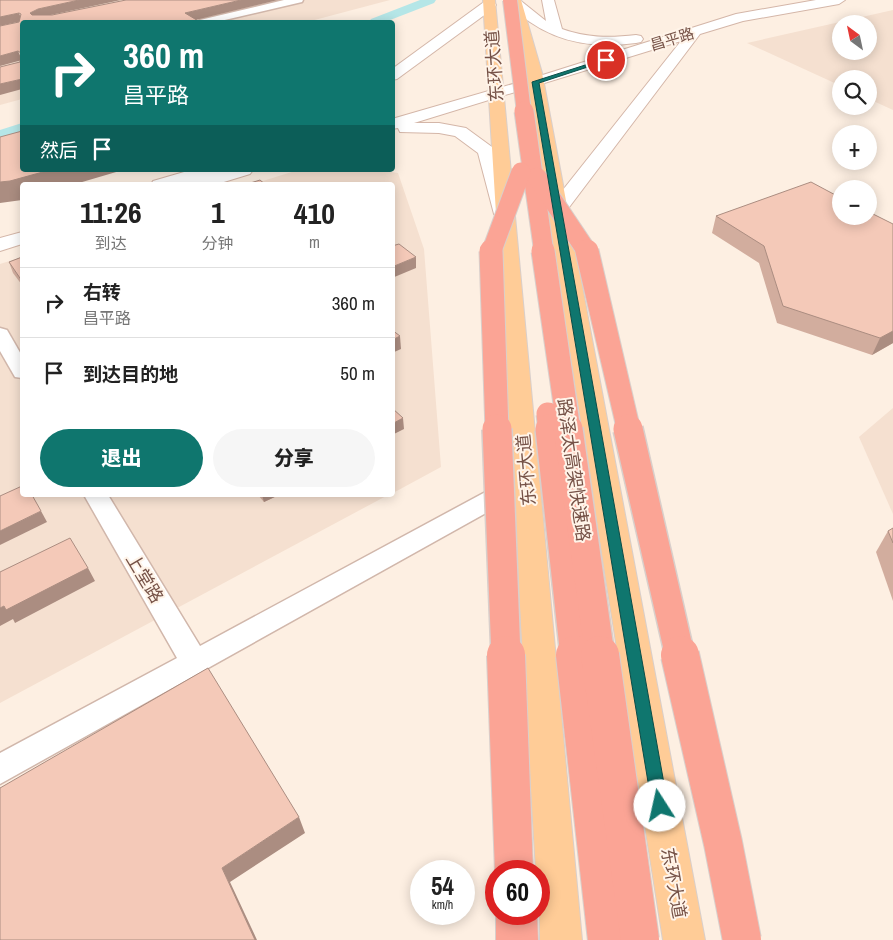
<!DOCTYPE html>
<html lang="zh">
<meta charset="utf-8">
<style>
:root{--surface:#fff;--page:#f6f6f6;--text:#222;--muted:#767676;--line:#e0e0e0;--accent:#0f766e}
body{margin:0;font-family:"Archivo Narrow","Noto Sans SC",sans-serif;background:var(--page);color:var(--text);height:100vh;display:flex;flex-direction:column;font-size:19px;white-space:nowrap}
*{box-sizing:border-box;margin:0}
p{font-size:16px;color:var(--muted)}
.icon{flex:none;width:28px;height:28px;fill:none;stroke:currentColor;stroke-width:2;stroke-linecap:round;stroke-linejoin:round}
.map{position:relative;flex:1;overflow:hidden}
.panel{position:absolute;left:20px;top:182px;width:375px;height:315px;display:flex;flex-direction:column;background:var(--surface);border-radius:5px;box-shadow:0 2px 12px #0003}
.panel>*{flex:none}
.top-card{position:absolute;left:20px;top:20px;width:375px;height:152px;border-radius:5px;box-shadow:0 2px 12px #0003;background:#0f766e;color:#fff;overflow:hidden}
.needle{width:32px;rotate:327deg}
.fabs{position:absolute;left:832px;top:15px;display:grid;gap:10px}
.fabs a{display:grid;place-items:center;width:45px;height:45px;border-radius:50%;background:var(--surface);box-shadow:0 2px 12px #0003;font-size:25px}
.speed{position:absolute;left:410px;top:860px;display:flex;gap:10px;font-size:25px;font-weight:700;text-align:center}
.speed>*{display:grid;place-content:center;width:65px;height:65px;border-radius:50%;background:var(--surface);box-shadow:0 2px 12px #0003;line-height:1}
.speed small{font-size:12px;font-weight:400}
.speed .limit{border:8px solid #d22;background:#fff;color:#111}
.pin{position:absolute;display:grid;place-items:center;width:42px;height:42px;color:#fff;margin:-21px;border:2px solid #fff;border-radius:50%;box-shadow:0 1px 5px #0007}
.me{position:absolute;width:55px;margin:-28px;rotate:350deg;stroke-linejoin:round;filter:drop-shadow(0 0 4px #0008)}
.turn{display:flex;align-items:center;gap:18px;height:105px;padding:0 20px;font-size:22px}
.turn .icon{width:65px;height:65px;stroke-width:2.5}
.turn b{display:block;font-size:35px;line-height:42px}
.then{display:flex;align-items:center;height:48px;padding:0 20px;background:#0003;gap:10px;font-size:19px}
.eta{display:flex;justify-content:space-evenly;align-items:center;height:85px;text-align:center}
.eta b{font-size:30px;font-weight:800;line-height:35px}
.button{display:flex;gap:10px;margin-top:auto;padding:10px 20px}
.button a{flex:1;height:58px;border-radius:30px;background:var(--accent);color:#fff;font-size:20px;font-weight:800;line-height:58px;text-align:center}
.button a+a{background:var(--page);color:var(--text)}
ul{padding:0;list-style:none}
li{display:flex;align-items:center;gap:15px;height:70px;padding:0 20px;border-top:1px solid var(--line)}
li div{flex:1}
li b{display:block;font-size:19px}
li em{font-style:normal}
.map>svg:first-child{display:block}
.residential{fill:#f5e0d0;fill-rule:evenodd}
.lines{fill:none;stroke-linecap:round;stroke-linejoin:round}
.canal{fill:#b5e6e7;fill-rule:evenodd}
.street-casing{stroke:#d1b7ab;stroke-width:3}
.secondary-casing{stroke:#d4b6a8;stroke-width:2}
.primary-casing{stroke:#d9cfcb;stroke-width:2}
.highway-casing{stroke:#d9cfcb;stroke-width:2}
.street{fill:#fff;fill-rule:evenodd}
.secondary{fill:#fff;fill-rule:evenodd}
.primary{fill:#ffcc97;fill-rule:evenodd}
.highway{fill:#fba495;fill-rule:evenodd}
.highway-bridge-far4-casing{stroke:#d9cfcb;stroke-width:16;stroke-linecap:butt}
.highway-bridge-far3-casing{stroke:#d9cfcb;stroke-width:21;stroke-linecap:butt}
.highway-bridge-far2-casing{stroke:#d9cfcb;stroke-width:25;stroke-linecap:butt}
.highway-bridge-far1-casing{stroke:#d9cfcb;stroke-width:32;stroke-linecap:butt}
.highway-bridge-casing{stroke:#d9cfcb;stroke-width:40;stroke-linecap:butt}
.highway-bridge-far4{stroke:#fba495;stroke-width:14}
.highway-bridge-far3{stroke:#fba495;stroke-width:19}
.highway-bridge-far2{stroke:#fba495;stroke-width:23}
.highway-bridge-far1{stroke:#fba495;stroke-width:29}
.highway-bridge{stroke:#fba495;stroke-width:38}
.wall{fill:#d2ad9e}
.shaded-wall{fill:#ab8d81}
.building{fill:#f4c9b8;stroke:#ab8d81}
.route{fill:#0f766e;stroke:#0a4d48}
.labels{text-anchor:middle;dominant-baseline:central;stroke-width:4;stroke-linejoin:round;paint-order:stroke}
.far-street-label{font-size:15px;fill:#765247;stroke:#fff4e9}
.street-label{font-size:18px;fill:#765247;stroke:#fff4e9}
</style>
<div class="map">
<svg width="893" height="940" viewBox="0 0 893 940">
<rect width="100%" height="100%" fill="#fdefe2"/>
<g class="residential">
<polygon points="0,0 390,0 307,22 22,22 22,99 0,105"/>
<path d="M893,10V110L869,99V79H841V86L747,43ZM841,24H869V51H841Z"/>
<polygon points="298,170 378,170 398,173 424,249 441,467 393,493 392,185 250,185"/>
<polygon points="22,257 22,495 388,495 0,703 0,264"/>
<polygon points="893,408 893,514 859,437"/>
</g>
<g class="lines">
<g class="canal">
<polygon points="420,0 436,0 434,3 385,22 369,22 371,19"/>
<polygon points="22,123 22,133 0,140 0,130"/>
</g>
<defs>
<g id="street">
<polygon points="284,0 303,0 302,2 216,22 198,22 200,20"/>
<polygon points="0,328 7,330 22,356 22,378 15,377 0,351"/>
<polygon points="512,479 520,482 523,488 520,494 0,784 0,753 177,658 84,495 108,495 200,646 504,482"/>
</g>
<g id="secondary">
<path d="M516,0L521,1L546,21L542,0H554L562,29C587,38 610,38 636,35L641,36L643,39L641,42L636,43C597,48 562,44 530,22C523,17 515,11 509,4Z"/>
<polygon points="816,0 845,0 839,4 743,21 700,34 564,214 557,216 550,214 547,210 681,41 414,123 439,123 466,128 492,147 514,214 511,218 504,220 497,218 494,214 478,153 455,136 439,133 400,132 398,128 392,129 392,119 530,79 736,14"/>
<polygon points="489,1 494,2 496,5 494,8 397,79 392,80 392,69 484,2"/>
<polygon points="191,170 219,170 218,172 225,170 253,170 250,174 214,185 186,185 187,183 180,185 151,185 153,181"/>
<polygon points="22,232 22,244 0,251 0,238"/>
</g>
<g id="primary">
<polygon points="483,0 495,0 582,940 540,940 539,871 536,871"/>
<polygon points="509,0 521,0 542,73 705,940 663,940 526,73"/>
</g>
<polygon id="highway" points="496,912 496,914 537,914 538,940 496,940"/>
</defs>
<use href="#street" class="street-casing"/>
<use href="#secondary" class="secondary-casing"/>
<use href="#primary" class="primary-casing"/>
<use href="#highway" class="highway-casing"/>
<use href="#street" class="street"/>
<use href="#secondary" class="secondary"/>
<use href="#primary" class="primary"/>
<use href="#highway" class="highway"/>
<defs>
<polyline id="highway-bridge-far4" points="510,0 524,112"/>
<g id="highway-bridge-far3">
<polyline points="524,111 544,253"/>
<polyline points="537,177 588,253"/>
<polyline points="491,253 521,172"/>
</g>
<g id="highway-bridge-far2">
<polyline points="491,251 497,431"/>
<polyline points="543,251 569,431"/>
<polyline points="587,251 629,431"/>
<polyline points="548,414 550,431"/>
</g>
<g id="highway-bridge-far1">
<polyline points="497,429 506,656"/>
<polyline points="550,429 575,656"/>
<polyline points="568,429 600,656"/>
<polyline points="628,429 680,656"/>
</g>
<g id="highway-bridge">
<polyline points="506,655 514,871"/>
<polyline points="575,655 607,940"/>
<polyline points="600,655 640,940"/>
<polyline points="680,655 723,843 742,940"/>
</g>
</defs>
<use href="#highway-bridge-far4" class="highway-bridge-far4-casing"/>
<use href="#highway-bridge-far3" class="highway-bridge-far3-casing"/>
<use href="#highway-bridge-far2" class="highway-bridge-far2-casing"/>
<use href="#highway-bridge-far1" class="highway-bridge-far1-casing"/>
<use href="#highway-bridge" class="highway-bridge-casing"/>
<use href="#highway-bridge-far4" class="highway-bridge-far4"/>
<use href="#highway-bridge-far3" class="highway-bridge-far3"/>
<use href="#highway-bridge-far2" class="highway-bridge-far2"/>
<use href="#highway-bridge-far1" class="highway-bridge-far1"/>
<use href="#highway-bridge" class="highway-bridge"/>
</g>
<g class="wall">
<polygon points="716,216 893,224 893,343 872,355 777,323 759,263 712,233"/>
<polygon points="22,257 22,285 13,273 9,262"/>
<polygon points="258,495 279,495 264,502"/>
<polygon points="893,528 893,601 876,552 888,531"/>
</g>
<g class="shaded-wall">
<polygon points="79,0 121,0 41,17 33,22 30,13 38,9"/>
<polygon points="241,0 278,0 187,22 185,13"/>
<polygon points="19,13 22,21 0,26 0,17"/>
<polygon points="18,51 22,60 0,66 0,56"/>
<polygon points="22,79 22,89 0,95 0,84"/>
<polygon points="50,170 123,170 72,185 22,185 22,200 0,203 0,182"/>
<polygon points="416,257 416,268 392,278 392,267"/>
<polygon points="893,331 893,343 872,355 880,338"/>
<polygon points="400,336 401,349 392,353 392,340"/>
<polygon points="403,418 404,429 392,435 392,424"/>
<polygon points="262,495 279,495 264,502"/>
<polygon points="41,511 47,522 0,545 0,531"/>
<polygon points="88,568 95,581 15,623 13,619 0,626 0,608"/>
<polygon points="299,817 305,833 230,882 257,940 255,940 222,868"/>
</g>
<g class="building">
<polygon points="0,0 79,0 38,9 30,13 32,15 52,15 126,0 241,0 185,13 200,22 22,22 22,79 0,84 0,67 20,62 21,53 18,51 0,56 0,26 19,22 21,14 19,13 0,17"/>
<polygon points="22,131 22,170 50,170 10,181 0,182 0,137"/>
<polygon points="260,180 266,185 244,185"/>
<polygon points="811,182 841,198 841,216 869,216 869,212 893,224 893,331 880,338 783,306 764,246 716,216"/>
<polygon points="399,244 416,257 392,267 392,246"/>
<polygon points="22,257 22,281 9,262"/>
<polygon points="392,330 400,336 392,340"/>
<polygon points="392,408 403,418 392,424"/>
<polygon points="22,486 22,495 32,495 41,511 0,531 0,496"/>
<polygon points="893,528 893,543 888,531"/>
<polygon points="70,538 88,568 6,610 4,606 0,608 0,572"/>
<polygon points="208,668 299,817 222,868 255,940 0,940 0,788"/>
</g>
<polygon class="route" points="604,59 609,60 539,83 668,806 666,811 660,813 655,811 652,806 532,82"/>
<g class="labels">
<g class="far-street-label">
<text transform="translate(672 39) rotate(-17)">昌平路</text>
</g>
<g class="street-label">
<text transform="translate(494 66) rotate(-94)">东环大道</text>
<text transform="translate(526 470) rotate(-95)">东环大道</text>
<text transform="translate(574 470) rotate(82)">路泽太高架快速路</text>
<text transform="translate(145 578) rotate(59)">上堂路</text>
<text transform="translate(674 883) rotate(80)">东环大道</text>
</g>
</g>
</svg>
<div class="fabs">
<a><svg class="needle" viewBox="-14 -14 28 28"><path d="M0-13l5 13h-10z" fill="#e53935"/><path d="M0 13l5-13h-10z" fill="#767676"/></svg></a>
<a><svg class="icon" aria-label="search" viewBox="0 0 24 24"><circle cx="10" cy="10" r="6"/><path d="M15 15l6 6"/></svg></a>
<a>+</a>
<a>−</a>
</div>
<div class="speed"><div>54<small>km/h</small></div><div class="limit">60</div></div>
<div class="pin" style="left:606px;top:60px;background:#d93025"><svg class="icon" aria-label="arrive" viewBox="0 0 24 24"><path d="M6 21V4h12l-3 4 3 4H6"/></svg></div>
<svg class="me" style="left:660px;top:806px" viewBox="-20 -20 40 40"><circle r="19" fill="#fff"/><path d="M0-13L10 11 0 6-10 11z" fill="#0f766e"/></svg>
<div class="top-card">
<div class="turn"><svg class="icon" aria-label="right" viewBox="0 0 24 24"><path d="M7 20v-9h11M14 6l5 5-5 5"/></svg><div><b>360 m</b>昌平路</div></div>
<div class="then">然后<svg class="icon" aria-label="arrive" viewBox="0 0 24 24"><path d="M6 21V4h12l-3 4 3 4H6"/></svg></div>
</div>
<section class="panel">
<div class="eta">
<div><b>11:26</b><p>到达</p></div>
<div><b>1</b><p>分钟</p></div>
<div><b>410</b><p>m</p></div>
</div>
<ul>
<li><svg class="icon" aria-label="right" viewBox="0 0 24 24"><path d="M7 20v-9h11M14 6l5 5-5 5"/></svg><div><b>右转</b><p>昌平路</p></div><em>360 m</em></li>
<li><svg class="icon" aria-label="arrive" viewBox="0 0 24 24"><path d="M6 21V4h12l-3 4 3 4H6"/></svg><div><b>到达目的地</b></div><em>50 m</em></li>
</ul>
<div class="button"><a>退出</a><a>分享</a></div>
</section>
</div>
